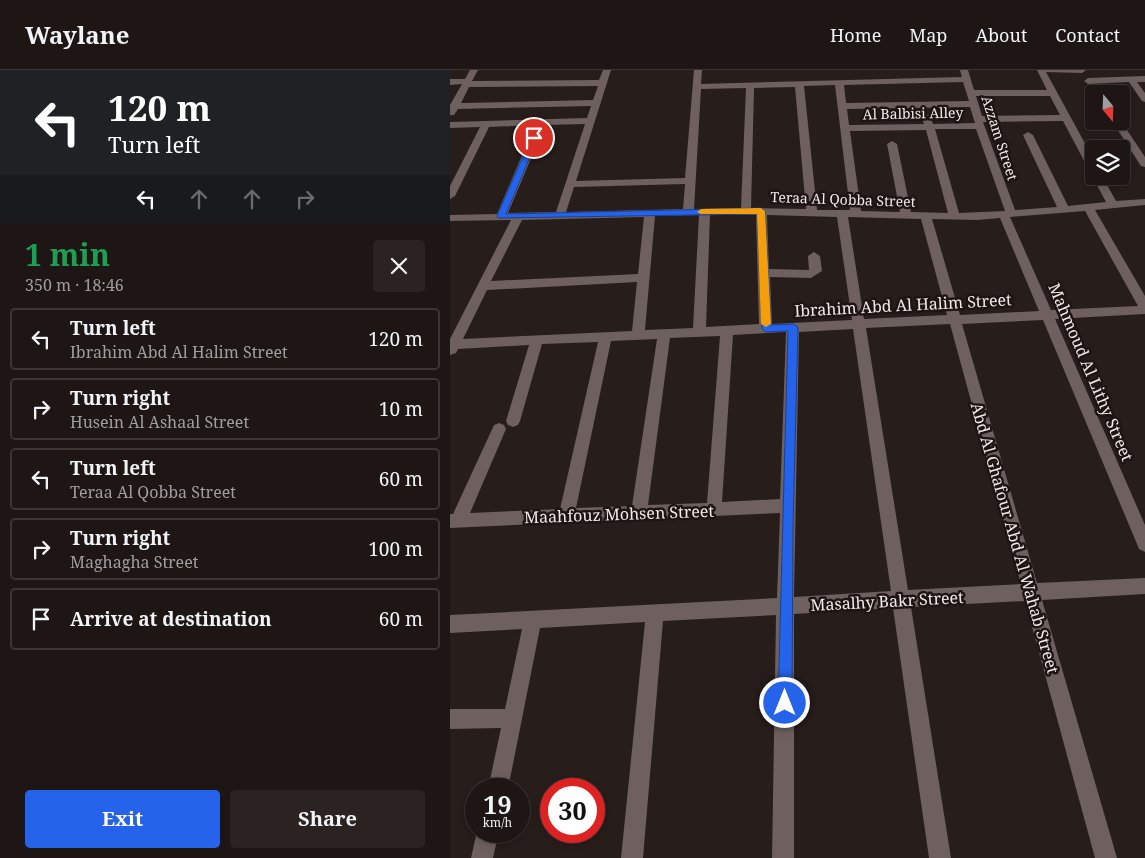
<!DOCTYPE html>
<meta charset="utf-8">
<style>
:root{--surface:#1d1614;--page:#2a2322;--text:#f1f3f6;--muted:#a09fa0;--line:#3b3534;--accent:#2563eb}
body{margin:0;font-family:"Noto Serif",serif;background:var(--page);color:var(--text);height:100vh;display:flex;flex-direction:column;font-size:19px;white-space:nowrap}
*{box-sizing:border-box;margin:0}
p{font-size:16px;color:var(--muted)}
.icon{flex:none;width:28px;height:28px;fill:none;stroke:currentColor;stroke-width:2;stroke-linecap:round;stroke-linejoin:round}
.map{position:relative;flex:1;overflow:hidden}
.sheet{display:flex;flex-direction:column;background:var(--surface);width:450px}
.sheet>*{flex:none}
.banner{background:#202124;color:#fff;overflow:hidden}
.needle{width:32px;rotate:161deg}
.fabs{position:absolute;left:635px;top:15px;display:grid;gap:10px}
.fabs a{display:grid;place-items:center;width:45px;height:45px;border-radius:5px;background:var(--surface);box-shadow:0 2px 8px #0003,0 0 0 1px var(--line);font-size:25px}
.speed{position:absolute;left:15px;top:708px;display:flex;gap:10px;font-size:25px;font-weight:700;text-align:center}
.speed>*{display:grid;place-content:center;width:65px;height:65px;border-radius:50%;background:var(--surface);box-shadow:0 2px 8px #0003,0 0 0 1px var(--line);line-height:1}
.speed small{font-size:12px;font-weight:400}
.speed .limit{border:8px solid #d22;background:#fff;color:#111}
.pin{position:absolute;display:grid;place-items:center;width:42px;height:42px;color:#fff;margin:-21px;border:2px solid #fff;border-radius:50%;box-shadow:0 1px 5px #0007}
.me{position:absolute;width:55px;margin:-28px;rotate:0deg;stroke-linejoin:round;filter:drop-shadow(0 0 4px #0008)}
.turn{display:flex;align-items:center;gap:18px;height:105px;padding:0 25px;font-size:22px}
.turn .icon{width:65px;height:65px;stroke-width:2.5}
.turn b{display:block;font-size:35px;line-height:42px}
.lanes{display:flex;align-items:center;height:48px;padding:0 25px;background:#0003;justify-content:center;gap:25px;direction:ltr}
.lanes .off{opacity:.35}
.round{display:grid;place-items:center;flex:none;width:52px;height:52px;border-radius:5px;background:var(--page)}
.overview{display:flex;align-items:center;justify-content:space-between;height:85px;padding:0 25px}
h1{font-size:30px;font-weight:700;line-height:38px;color:#1e9e55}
.action{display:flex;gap:10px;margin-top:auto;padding:10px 25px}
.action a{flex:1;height:58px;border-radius:5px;background:var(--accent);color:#fff;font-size:20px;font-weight:700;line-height:58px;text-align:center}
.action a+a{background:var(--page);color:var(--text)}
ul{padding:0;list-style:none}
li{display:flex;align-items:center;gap:15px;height:62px;margin:0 10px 8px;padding:0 15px;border:2px solid var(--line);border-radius:5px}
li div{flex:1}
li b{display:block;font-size:19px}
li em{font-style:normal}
header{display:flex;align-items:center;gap:30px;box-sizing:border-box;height:70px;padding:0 25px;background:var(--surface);border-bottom:1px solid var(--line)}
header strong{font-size:24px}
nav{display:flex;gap:28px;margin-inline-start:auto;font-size:18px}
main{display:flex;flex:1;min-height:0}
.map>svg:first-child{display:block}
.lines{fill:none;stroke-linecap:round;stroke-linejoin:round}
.minor{fill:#6d605e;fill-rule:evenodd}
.route{fill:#2563eb;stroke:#184099}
.slow{fill:#f59e0b}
.labels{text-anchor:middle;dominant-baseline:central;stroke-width:5;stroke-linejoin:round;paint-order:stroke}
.far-street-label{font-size:14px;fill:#f0e9e8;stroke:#1e1412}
.street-label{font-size:16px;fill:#f0e9e8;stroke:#1e1412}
</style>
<header>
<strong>Waylane</strong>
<nav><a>Home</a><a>Map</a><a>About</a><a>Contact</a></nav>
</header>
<main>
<section class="sheet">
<div class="banner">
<div class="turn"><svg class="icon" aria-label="left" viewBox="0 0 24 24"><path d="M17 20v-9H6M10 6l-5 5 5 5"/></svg><div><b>120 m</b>Turn left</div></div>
<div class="lanes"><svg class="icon" aria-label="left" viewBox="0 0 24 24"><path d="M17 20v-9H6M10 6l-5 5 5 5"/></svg><svg class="icon off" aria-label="ahead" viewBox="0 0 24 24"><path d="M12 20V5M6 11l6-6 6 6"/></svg><svg class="icon off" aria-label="ahead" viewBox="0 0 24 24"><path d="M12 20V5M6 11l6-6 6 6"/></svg><svg class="icon off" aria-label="right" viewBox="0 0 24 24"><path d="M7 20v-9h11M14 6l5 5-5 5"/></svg></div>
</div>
<div class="overview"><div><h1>1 min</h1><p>350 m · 18:46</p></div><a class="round"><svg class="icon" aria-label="close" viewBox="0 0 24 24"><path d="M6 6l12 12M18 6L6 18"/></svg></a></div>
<ul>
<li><svg class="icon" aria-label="left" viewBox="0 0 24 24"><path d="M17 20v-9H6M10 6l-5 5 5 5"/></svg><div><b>Turn left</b><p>Ibrahim Abd Al Halim Street</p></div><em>120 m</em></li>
<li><svg class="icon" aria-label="right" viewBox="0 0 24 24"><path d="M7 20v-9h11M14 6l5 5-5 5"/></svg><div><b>Turn right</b><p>Husein Al Ashaal Street</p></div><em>10 m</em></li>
<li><svg class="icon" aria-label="left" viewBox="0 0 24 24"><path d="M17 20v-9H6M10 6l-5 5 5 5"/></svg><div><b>Turn left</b><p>Teraa Al Qobba Street</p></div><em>60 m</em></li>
<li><svg class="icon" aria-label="right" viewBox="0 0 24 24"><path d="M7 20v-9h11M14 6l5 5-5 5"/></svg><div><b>Turn right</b><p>Maghagha Street</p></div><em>100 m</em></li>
<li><svg class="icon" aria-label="arrive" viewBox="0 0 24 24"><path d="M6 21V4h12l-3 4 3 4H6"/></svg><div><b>Arrive at destination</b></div><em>60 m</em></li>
</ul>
<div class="action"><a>Exit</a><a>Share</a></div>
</section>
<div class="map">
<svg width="695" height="788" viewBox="0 0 695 788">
<rect width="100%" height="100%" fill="#271d1b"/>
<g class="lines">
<g class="minor">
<path d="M20,0H28L22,11L149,10L153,0H161L126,111L235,108L244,0H252L251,14L512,7L510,0H518L524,20H597L587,0H636L632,3L596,2L644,90V103L639,100L613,51L533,52L565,140L607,137L573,65L578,62L583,65L618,136L656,132L642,106L644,104V106H652L666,131L695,129V135L645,140L695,226V244L605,249L695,455V482L689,479L687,474L593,250L512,254L587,513L695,508V524L592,530L667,788H645L575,531L461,537L501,788H479L443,538L344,544V788H322L326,545L213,551L193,788H171L195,552L90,558L58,719H38L51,658L0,659V639H55L72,559L0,563V545L327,528L330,443L0,458V444H3L44,355L49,353L54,355L56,359L20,443L110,439L148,272L92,274L70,351L68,355L63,357L58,355L56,351L79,275L8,279L6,283L0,285V269L61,150L0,151V145L47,144L85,55L39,57L5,126L0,129V116L30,57L0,58V52L137,48L141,36L8,39L4,45H0V35L12,14L0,15V9H15ZM513,12L519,31L396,33L394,15ZM385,15L400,140H367L354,16ZM148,16L143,30L11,33L19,17ZM345,17L356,139L301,138L304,18ZM296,18L291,138L244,139L251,19ZM526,26H600L610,45L532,46ZM520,37L525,53L483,54L480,46L477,45L472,48L474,54L399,55L397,39ZM135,54L106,142L58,143L95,55ZM485,59H526L555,141L509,143ZM476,60L498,143L461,142L447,74L442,71L437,74L450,142L411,141L400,61ZM235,114L233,139L116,142L124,117ZM635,141L688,236L601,240L560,147ZM249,145L243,258L195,260L205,146ZM260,145H306L309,254L256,257ZM317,145L387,147L402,250L322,254L320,207L361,208L372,201L370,186L364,182L358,186L359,200L319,199ZM194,147L188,204L41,211L72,150ZM398,147L471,149L497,245L414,249ZM550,148L589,241L510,245L482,149L527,150ZM187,212L182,261L13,269L37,220ZM500,254L571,514L458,520L416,258ZM403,259L441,521L344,527L349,262ZM336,262L330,429L272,432L283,265ZM270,266L257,433L198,435L220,268ZM207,269L182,436L126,438L161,271Z"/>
<polygon points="695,6 695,12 687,12 695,23 695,32 692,31 679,12 638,14 634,11 638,8"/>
<polygon points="662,51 671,51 695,87 695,97 691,96"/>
<polygon points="27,761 49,761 43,788 21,788"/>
</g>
</g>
<polygon class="route" points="84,66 88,68 56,144 311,138 315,141 321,255 343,254 348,257 343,456 342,633 340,638 335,640 330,638 328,633 338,261 316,262 312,259 307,144 48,148 47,146 81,68"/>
<polygon class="slow" points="311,138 315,141 321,254 316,257 311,254 307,144 251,144 247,142 251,139"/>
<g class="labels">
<g class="far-street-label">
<text transform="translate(463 43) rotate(-1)">Al Balbisi Alley</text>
<text transform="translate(550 68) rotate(72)">Azzam Street</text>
<text transform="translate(393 129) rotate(2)">Teraa Al Qobba Street</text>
</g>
<g class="street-label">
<text transform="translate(453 235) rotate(-3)">Ibrahim Abd Al Halim Street</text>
<text transform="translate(641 302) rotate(67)">Mahmoud Al Lithy Street</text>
<text transform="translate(169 444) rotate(-2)">Maahfouz Mohsen Street</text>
<text transform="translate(565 468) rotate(74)">Abd Al Ghafour Abd Al Wahab Street</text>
<text transform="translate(437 531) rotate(-3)">Masalhy Bakr Street</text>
</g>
</g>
</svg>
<div class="fabs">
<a><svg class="needle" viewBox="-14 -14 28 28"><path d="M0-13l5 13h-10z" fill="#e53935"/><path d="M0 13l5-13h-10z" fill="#a09fa0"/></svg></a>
<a><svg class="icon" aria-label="layers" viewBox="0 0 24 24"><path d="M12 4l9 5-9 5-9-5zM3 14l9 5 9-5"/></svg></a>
</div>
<div class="speed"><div>19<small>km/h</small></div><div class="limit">30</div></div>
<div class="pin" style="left:84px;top:68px;background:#d93025"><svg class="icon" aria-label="arrive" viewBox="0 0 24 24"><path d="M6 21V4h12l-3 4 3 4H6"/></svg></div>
<svg class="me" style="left:335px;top:633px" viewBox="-20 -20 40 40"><circle r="17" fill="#2563eb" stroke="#fff" stroke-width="3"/><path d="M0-11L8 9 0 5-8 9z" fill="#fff"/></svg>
</div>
</main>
